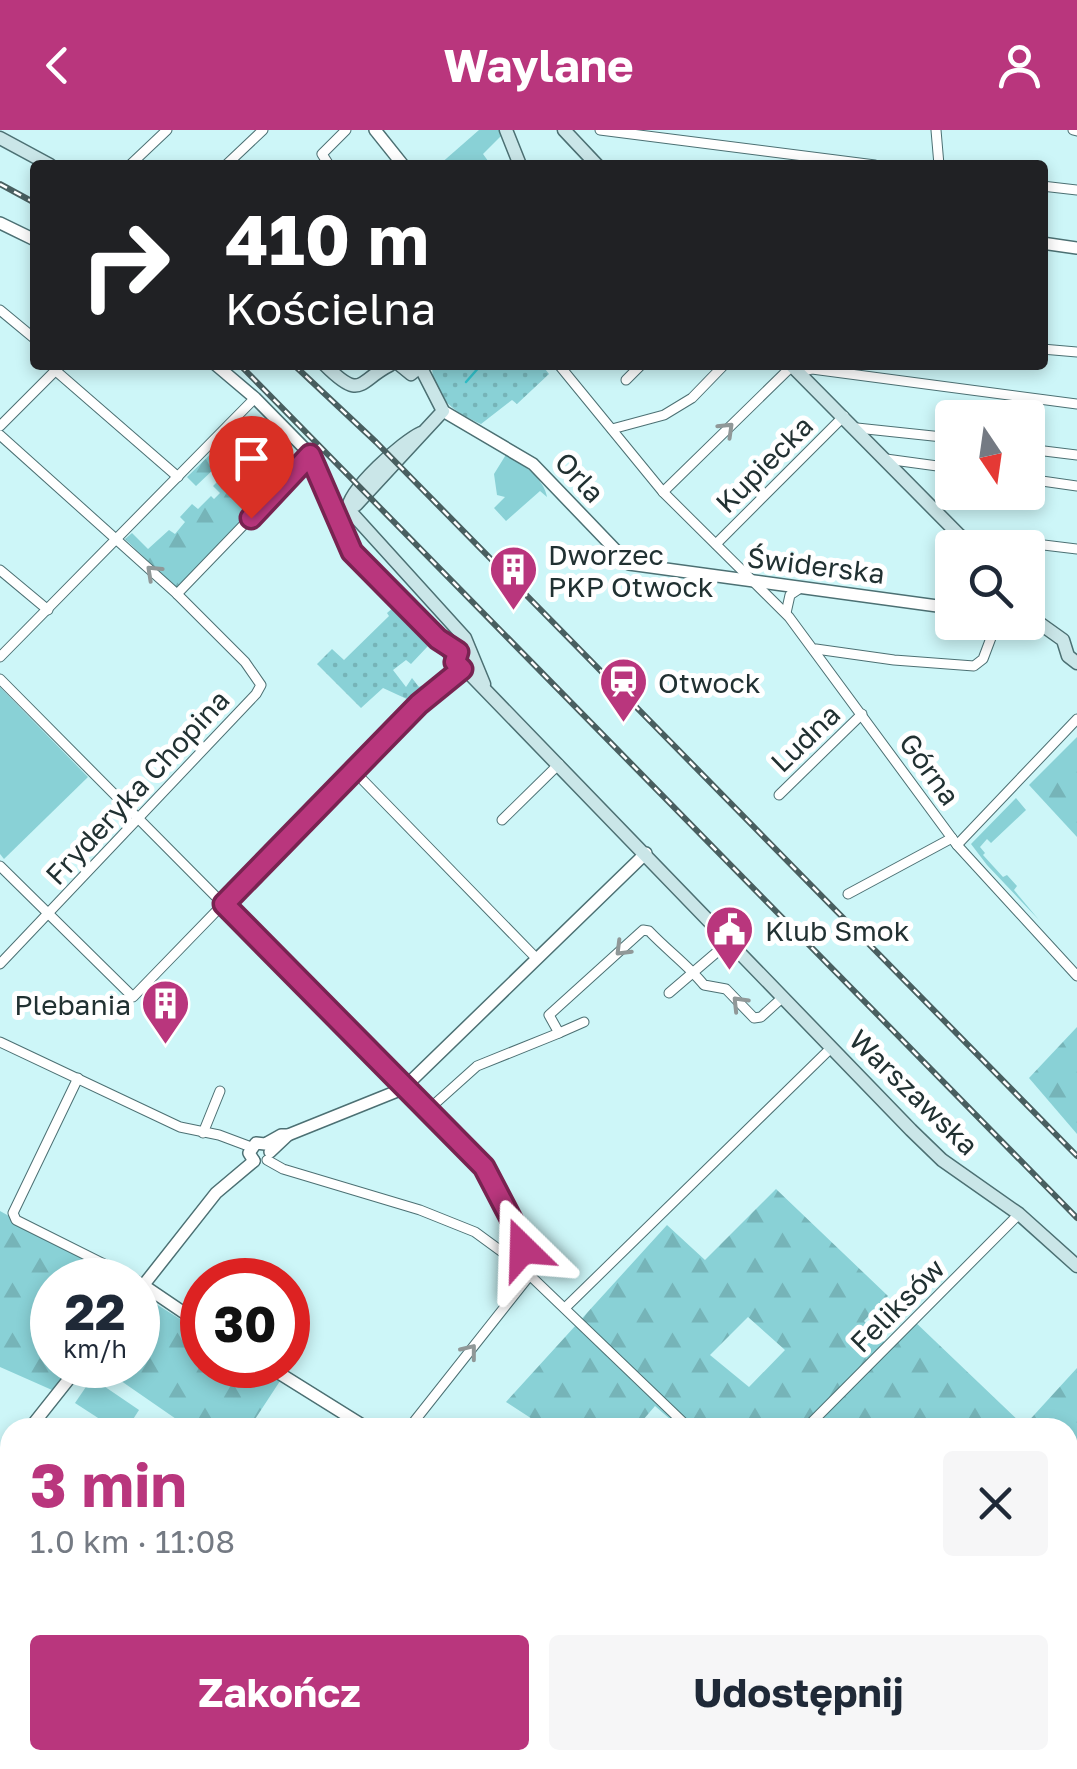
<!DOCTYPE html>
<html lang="pl">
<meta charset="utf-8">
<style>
:root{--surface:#fff;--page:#f6f6f7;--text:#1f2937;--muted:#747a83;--accent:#b9367d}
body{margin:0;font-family:"Golos Text",sans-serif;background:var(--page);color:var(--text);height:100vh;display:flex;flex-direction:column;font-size:38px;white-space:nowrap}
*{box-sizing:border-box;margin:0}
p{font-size:32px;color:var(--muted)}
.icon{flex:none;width:55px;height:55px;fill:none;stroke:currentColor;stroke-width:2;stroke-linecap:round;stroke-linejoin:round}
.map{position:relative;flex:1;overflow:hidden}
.sheet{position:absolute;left:0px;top:1288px;width:1078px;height:352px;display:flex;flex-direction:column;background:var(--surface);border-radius:30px 30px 0 0;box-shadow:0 5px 15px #0003}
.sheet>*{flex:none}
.top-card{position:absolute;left:30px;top:30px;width:1018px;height:210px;border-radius:10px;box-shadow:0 5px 15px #0003;background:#202124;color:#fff;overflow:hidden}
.needle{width:65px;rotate:167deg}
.tools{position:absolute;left:935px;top:270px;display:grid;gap:20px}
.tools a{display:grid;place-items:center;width:110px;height:110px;border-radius:10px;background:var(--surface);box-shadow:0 5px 15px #0003;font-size:50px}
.speed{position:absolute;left:30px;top:1128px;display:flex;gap:20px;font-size:50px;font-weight:700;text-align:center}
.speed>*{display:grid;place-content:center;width:130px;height:130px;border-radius:50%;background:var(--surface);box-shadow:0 5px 15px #0003;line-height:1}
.speed small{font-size:25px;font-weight:400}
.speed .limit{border:15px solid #d22;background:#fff;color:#111}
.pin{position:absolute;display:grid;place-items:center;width:85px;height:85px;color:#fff;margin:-102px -42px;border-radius:50% 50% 50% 0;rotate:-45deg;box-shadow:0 0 10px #0007}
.pin .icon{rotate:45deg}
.me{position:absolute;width:110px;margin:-55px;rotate:338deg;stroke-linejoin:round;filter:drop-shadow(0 0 8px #0008)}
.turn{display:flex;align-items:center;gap:35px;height:210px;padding:0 30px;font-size:45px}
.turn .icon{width:130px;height:130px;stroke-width:2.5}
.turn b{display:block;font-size:70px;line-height:85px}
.round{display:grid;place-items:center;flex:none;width:105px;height:105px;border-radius:10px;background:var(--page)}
.head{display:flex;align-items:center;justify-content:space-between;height:170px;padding:0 30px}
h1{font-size:60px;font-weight:700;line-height:75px;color:var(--accent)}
.primary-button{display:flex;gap:20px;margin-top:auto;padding:20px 30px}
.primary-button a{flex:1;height:115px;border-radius:10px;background:var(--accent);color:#fff;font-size:40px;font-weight:700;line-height:115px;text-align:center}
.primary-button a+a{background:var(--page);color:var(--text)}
header{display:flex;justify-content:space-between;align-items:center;height:130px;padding:0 30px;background:var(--accent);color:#fff;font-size:45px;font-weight:700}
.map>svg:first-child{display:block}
.green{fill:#89d1d6}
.forest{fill:url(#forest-firs);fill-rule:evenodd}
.park{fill:url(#park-dots)}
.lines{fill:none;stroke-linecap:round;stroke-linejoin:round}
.stream{stroke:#32c2cb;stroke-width:2.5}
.minor-casing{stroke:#4c7073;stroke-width:11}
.tertiary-casing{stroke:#4c7073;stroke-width:14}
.secondary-casing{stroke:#4c7073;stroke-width:15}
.minor{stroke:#fff;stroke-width:9}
.tertiary{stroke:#fff;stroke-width:11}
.secondary{stroke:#cae6e8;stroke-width:12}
.rail-casing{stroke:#495f60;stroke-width:6}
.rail{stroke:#fff;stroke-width:2.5;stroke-dasharray:8;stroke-linecap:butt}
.oneway{stroke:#909898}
.route-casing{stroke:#782351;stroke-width:25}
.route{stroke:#b9367d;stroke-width:18}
.labels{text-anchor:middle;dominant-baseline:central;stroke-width:10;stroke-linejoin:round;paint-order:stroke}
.street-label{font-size:28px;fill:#213132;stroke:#fff}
.poi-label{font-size:28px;fill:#213132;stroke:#fff;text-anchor:start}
</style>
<header><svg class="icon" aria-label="back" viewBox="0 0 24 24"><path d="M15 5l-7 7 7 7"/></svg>Waylane<svg class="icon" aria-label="person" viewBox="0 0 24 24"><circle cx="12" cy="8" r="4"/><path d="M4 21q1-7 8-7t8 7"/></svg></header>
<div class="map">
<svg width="1077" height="1639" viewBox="0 0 1077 1639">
<defs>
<pattern id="forest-firs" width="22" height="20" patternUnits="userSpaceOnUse" patternTransform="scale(2.5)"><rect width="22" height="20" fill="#89d1d6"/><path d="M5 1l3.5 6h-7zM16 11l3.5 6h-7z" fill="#76b4b8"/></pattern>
<pattern id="park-dots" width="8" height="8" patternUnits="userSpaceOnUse" patternTransform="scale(2.5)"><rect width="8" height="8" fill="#89d1d6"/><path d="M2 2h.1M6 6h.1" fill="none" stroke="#76b4b8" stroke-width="1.8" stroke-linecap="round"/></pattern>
</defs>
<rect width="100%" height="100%" fill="#cdf6f8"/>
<g class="green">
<polygon points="479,0 499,0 501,6 483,24 491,35 439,35"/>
<path d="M507,323C522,334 544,348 547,367L540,361L506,391L494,378L505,367L497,365L494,344Z"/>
<polygon points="0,557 88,647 4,729 0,724"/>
<polygon points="1016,668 1026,680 991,713 987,709 980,717 985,723 983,725 1003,747 1007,745 1017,756 1014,760 1039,790 987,735 971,714"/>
<polygon points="92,1248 139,1280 128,1297 112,1297 75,1273"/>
</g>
<g class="forest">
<polygon points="232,303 259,323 283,347 178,457 175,457 125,409 132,403 148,419 169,400 175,404 185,392 180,387 192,374 198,379 211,366 214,369 220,363 213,356 222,347 215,338 196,356 187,347"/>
<polygon points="1077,607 1077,707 1029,655"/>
<polygon points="1077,897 1077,1004 1029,948"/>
<path d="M776,1059L888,1166L864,1191L886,1214L912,1189L1024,1296L1077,1238V1540L1068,1548V1298L679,1297L655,1276L637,1297L546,1298L506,1272L667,1095L705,1130ZM748,1187L785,1220L749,1257L710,1225Z"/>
<polygon points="0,1081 125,1150 52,1150 52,1235 72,1235 52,1260 0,1237"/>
<polygon points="145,1167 202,1203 202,1235 255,1235 280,1251 250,1297 176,1297 179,1291 98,1235 138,1235 138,1176"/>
<polygon points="573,1630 794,1630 789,1639 588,1639"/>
</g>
<g class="park">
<path d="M432,235H542L549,244L517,274L512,270L481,294C454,282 432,267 432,235Z"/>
<polygon points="395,476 434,517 428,516 411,534 406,530 393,540 406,557 412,548 419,557 423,555 409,570 383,558 361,578 317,534 332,519 344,530 389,486 387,483"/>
</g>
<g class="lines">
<polyline class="stream" points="466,252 481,235"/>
<defs>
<g id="minor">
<polyline points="600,0 875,35"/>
<polyline points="936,0 939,35"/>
<polyline points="1073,0 1077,1"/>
<polyline points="130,35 167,0"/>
<polyline points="226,35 263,0"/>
<polyline points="329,35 322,24 346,0"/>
<polyline points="1042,56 1077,60"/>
<polyline points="0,180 35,209"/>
<polyline points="1042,219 1077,222"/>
<polyline points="559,235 663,362 789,487 957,715 1077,846"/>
<polyline points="56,241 178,347"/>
<polyline points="799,242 812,239 1077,274"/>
<polyline points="626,250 641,235"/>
<polyline points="0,296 61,235"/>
<polyline points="857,298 952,308"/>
<polyline points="612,299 664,285 692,268 724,235"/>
<polyline points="0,305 177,464 245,532 261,555 256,564 0,834"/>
<polyline points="1028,319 1077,325"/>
<polyline points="886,329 952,338"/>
<polyline points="1028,349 1077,356"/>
<polyline points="663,362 792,236"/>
<polyline points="961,405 1077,419"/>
<polyline points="716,414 844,286"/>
<polyline points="0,440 48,480"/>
<polyline points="177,464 311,325"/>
<polyline points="786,483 790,465 799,459"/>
<polyline points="816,519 894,530 974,536 983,529 997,492"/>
<polyline points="0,527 255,268"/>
<polyline points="0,549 484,1037 522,1110 523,1119 516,1132"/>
<polyline points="354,641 537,829"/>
<polyline points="779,665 862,584"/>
<polyline points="502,690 559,634"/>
<polyline points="957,715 1077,589"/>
<polyline points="0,736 133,867 456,534"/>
<polyline points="848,764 952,708"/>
<polyline points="669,863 731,810"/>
<polyline points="559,903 584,892"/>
<polyline points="0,912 180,997 219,1005 251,1017"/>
<polyline points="78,948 13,1083 16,1090 136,1150"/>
<path d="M429,979L477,936L559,903L549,885L643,800L649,801C668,821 688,835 704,855L726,859L754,888L761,887L783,867"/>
<polyline points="203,1003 220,961"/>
<polyline points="267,1030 283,1039 420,1080 475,1102 516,1132 689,1298"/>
<polyline points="565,1178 831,918"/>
<polyline points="409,1298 530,1145"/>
<polyline points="806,1298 1019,1084"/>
<polyline points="1068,1413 1077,1404"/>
<polyline points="1068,1597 1077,1604"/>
<polyline points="0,1625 9,1639"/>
<polyline points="352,1630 366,1639"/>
<polyline points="609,1630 624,1639"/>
<polyline points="880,1630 894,1639"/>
</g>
<g id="tertiary">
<polyline points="375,0 403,35"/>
<polyline points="0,93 35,110"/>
<polyline points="1042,113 1077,118"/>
<polyline points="216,235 255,268 311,325 352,422 438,509 455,532"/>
<polyline points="443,281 533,334 629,434 952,478"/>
<polyline points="270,1022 288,1005"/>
<polyline points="254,1031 249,1023 256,1013 265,1014 281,1005 288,1005 395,962 412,950 646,723"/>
<polyline points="143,1155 202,1195"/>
<polyline points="138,1162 216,1063 254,1031"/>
<polyline points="266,1235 367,1298"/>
<polyline points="30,1298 80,1235"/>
<polyline points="0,1337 10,1324"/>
</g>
<g id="secondary">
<polyline points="506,0 520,35"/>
<polyline points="564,0 597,35"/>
<polyline points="0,8 50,35"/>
<path d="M325,235C362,272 358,251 390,235"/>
<polyline points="400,235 411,244 422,235"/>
<polyline points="791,235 972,418"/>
<path d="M421,303C403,311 348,360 348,379L465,508L484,554"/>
<polyline points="356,375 443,281 421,238"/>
<polyline points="1028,485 1063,510 1068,526 1077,533"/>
<polyline points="465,539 911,1000 942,1030 1019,1084 1077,1136"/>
<polyline points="465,539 457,536 455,527 461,521 470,523"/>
</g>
</defs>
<use href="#minor" class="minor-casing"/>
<use href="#tertiary" class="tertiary-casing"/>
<use href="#secondary" class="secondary-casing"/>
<use href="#minor" class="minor"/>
<use href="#tertiary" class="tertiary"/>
<use href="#secondary" class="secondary"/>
<defs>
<g id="rail">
<polyline points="0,54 35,73"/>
<polyline points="240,235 1077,1088"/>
<polyline points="294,235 376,312 1077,1026"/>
</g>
</defs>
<use href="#rail" class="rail-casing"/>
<use href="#rail" class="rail"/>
</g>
<defs><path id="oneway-chevron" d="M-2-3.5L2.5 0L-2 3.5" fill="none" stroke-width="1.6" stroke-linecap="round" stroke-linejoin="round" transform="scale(2.5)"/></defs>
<g class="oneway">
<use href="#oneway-chevron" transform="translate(727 299) rotate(-44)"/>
<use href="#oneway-chevron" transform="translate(153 442) rotate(-137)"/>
<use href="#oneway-chevron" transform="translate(622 819) rotate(135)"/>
<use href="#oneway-chevron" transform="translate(739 873) rotate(-134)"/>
<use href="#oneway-chevron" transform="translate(470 1221) rotate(-52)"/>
</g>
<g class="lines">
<defs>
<polyline id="route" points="251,388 310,325 352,422 438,509 458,522 455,532 462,539 419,574 224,774 484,1037 520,1106 523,1119"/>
</defs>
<use href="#route" class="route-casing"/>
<use href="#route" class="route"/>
</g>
<defs>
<symbol id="building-pin" viewBox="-11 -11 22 30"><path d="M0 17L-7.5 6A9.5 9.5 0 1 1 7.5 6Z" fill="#b9367d" stroke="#fff"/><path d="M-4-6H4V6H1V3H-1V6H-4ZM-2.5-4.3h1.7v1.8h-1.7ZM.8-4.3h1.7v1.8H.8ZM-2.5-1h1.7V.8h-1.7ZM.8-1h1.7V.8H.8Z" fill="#fff"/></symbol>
<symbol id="station-pin" viewBox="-11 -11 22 30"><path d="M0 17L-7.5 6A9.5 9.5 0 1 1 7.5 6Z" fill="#b9367d" stroke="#fff"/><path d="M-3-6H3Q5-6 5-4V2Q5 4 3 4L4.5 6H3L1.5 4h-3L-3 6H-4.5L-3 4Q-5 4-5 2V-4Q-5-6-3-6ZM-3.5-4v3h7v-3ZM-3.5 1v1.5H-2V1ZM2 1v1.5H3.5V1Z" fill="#fff"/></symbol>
<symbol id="civic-pin" viewBox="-11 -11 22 30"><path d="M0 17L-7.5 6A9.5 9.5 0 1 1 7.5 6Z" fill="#b9367d" stroke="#fff"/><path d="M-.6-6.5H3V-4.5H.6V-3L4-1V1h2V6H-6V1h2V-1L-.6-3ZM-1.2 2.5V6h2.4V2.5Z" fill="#fff"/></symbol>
</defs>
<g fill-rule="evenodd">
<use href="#building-pin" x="486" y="412" width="55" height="75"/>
<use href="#station-pin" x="596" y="524" width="55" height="75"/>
<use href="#civic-pin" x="702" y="772" width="55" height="75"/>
<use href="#building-pin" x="138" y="846" width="55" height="75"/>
</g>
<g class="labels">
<g class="street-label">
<text transform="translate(764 334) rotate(-45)">Kupiecka</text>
<text transform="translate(580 347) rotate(47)">Orla</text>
<text transform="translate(816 435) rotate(7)">Świderska</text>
<text transform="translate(805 608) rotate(-44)">Ludna</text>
<text transform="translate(930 639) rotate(54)">Górna</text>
<text transform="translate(137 657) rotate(-47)">Fryderyka Chopina</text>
<text transform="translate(914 962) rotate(44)">Warszawska</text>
<text transform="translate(897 1175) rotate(-45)">Feliksów</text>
</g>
<g class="poi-label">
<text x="548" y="424">Dworzec<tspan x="548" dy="32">PKP Otwock</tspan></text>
<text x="658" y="552">Otwock</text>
<text x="765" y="800">Klub Smok</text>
<text x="131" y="874" text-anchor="end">Plebania</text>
</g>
</g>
</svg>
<div class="tools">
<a><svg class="needle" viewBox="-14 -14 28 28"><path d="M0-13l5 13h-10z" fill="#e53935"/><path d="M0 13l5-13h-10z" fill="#747a83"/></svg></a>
<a><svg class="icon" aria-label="search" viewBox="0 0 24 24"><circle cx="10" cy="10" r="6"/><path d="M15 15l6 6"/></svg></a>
</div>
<div class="speed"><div>22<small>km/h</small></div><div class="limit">30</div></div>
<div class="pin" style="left:251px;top:388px;background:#d93025"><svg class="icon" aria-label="arrive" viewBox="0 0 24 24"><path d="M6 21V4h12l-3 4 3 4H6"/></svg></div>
<svg class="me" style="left:523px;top:1119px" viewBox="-20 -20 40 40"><path d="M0-17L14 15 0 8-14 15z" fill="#b9367d" stroke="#fff" stroke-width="4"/></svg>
<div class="top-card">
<div class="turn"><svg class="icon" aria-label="right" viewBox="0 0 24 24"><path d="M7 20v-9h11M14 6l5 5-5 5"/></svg><div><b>410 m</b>Kościelna</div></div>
</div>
<section class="sheet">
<div class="head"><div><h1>3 min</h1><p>1.0 km · 11:08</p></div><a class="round"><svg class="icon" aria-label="close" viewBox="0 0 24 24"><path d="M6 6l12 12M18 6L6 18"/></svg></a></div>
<div class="primary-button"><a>Zakończ</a><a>Udostępnij</a></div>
</section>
</div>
